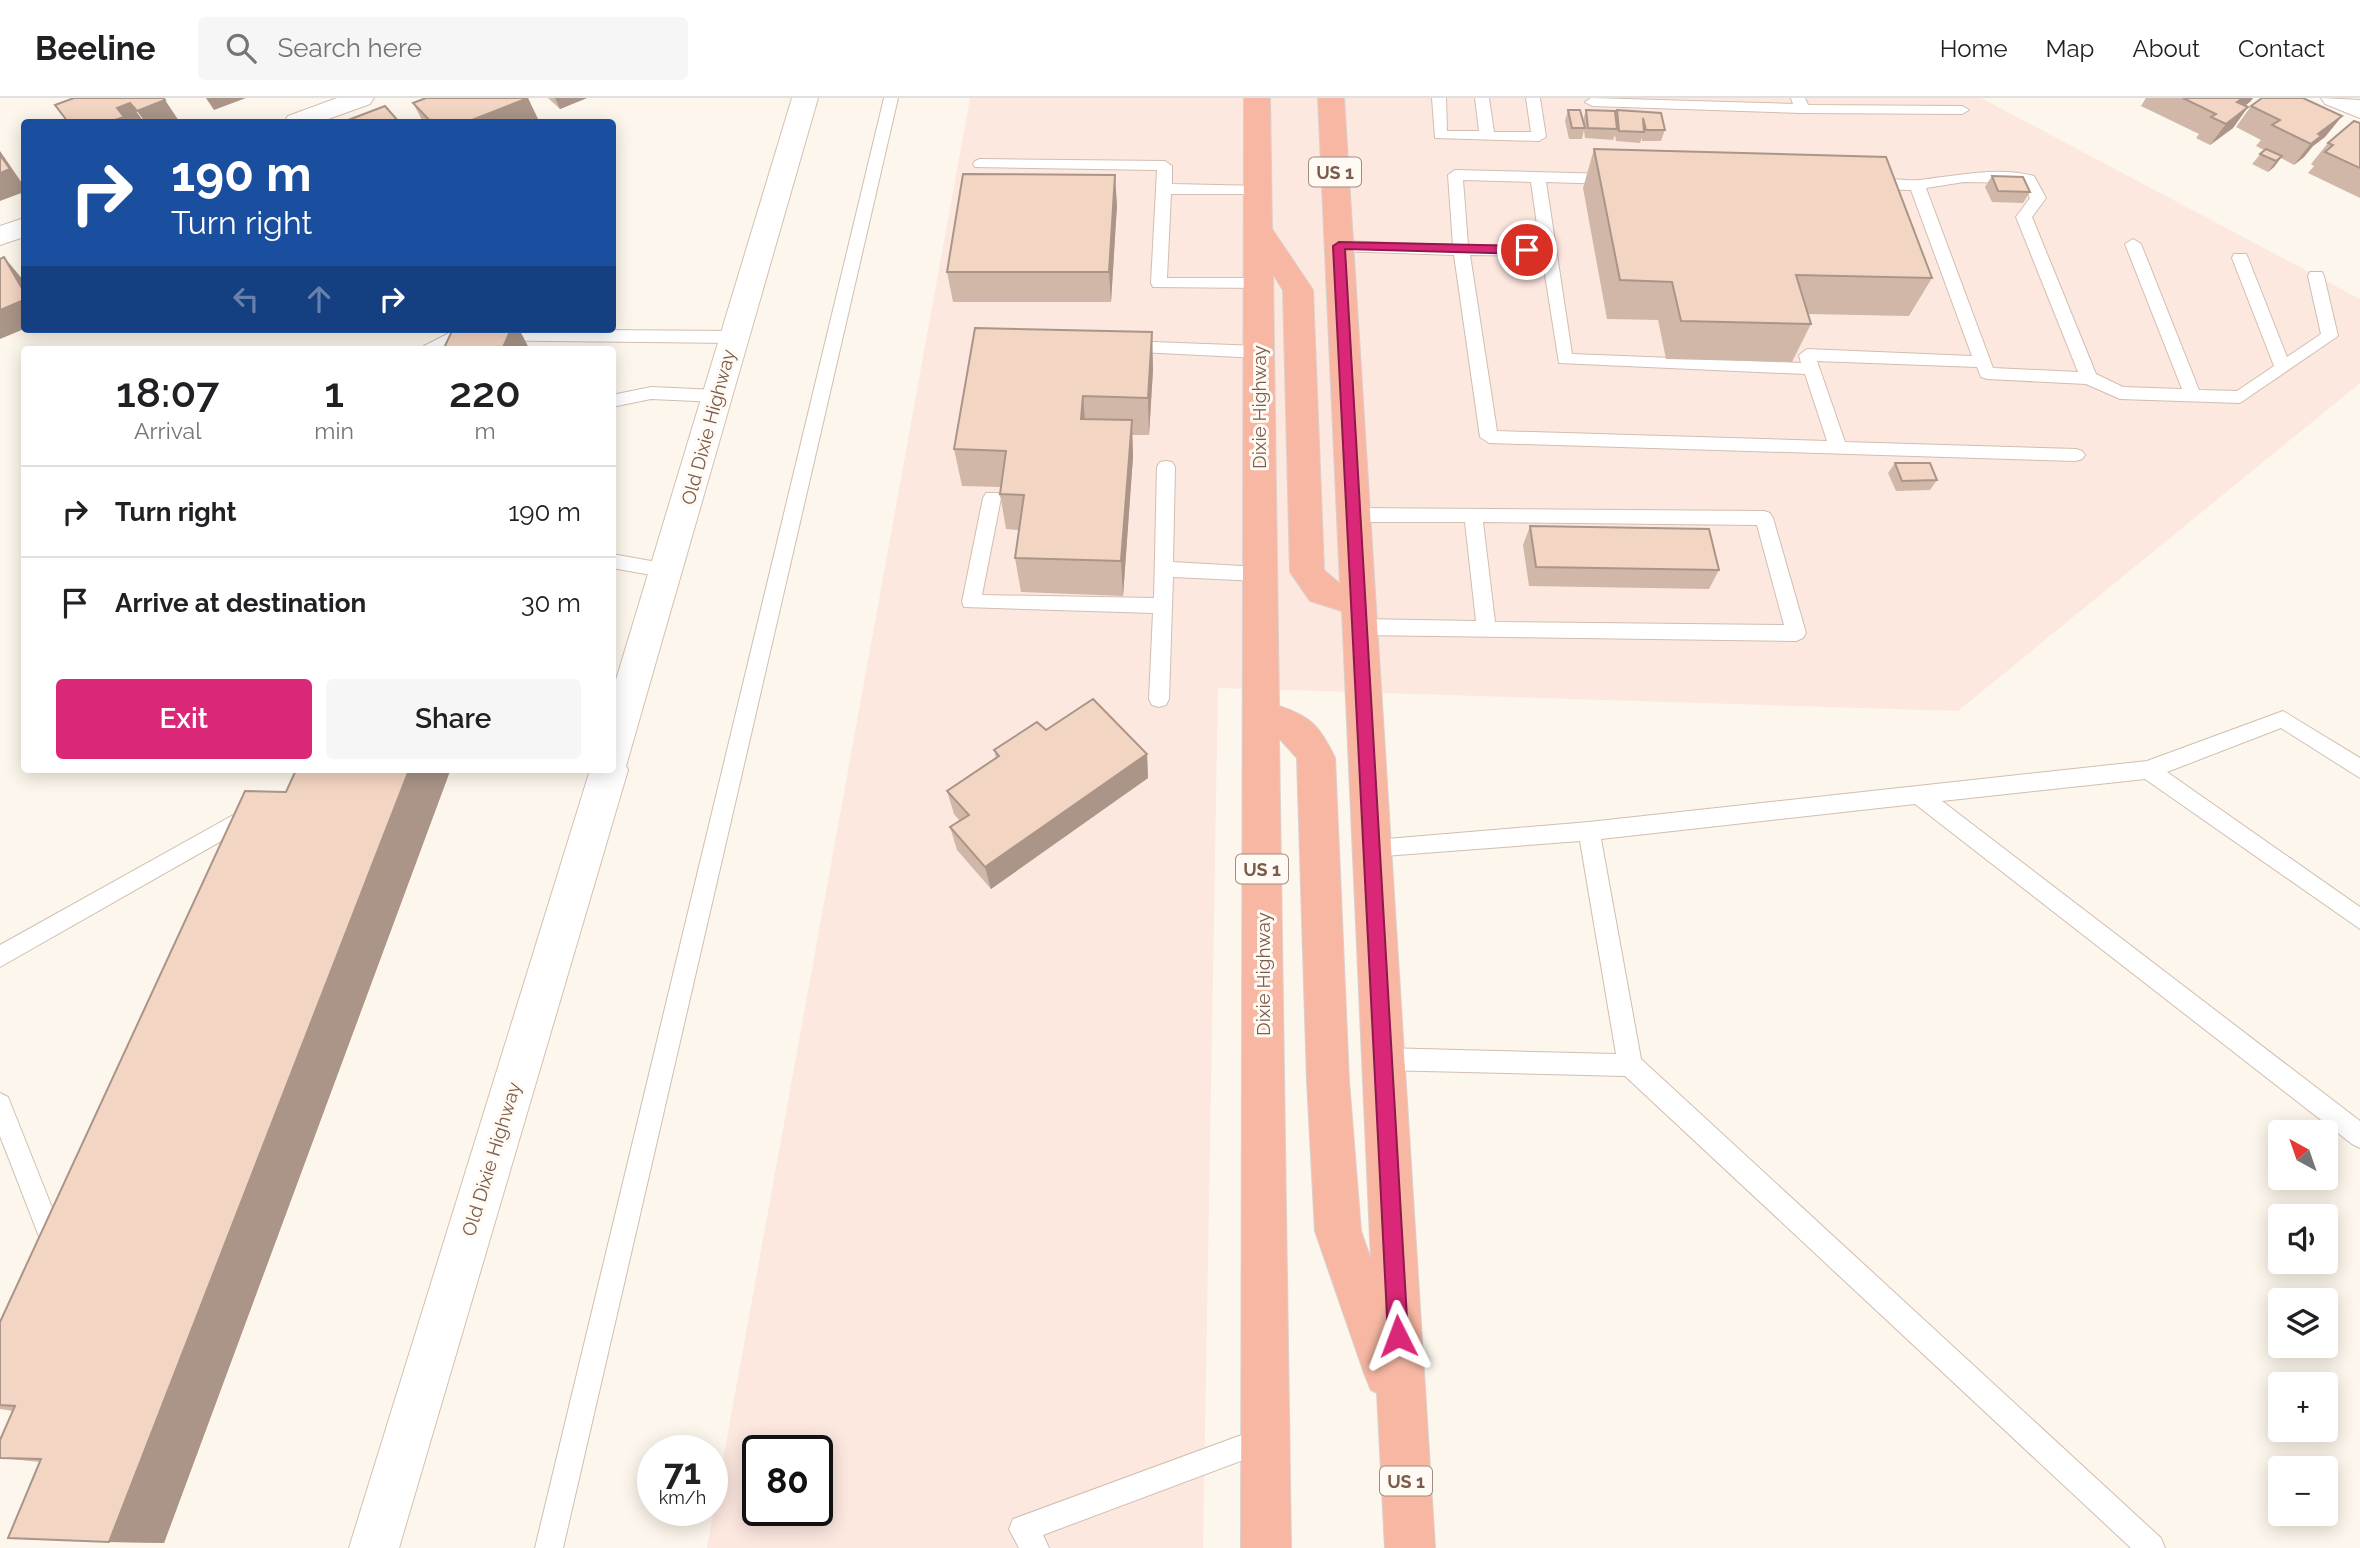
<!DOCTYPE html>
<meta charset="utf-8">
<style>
:root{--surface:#fff;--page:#f6f6f6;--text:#202124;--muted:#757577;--line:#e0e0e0;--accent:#db2777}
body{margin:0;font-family:Raleway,sans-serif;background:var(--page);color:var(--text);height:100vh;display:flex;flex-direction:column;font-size:26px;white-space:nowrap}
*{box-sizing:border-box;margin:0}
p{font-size:23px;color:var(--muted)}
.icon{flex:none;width:38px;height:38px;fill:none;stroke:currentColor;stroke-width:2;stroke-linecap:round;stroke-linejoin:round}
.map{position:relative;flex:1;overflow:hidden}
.details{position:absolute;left:21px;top:248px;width:595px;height:427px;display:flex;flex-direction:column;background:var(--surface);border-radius:7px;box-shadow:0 4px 18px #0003}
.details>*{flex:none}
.hud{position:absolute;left:21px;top:21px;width:595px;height:214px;border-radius:7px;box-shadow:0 4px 18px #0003;background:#1a4fa0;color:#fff;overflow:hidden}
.needle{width:46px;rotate:320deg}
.fabs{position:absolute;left:2268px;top:1022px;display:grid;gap:14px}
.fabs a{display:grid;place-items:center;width:70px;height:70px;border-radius:7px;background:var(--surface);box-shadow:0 4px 18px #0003;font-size:35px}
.speed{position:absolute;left:637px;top:1337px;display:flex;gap:14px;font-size:35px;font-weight:700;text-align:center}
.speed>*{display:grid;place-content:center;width:91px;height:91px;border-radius:50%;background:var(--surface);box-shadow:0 4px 18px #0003;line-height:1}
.speed small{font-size:18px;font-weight:400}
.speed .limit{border:4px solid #111;border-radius:10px;background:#fff;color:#111}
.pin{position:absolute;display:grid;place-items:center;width:60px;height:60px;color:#fff;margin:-30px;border:4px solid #fff;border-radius:50%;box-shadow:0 2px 7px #0007}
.me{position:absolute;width:77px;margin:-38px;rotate:357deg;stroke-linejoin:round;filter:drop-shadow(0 0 5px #0008)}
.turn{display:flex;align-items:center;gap:24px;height:147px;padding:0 35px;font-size:32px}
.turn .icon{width:91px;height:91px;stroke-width:2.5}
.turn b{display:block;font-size:49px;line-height:60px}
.lanes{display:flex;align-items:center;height:66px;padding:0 35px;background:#0003;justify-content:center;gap:35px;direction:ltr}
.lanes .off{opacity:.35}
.eta{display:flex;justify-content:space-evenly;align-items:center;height:119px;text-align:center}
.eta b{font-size:42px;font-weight:600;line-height:49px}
.button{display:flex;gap:14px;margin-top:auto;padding:14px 35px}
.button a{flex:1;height:80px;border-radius:7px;background:var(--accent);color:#fff;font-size:28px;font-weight:600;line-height:80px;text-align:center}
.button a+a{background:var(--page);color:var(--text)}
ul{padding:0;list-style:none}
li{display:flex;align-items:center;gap:21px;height:91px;padding:0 35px;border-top:2px solid var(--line)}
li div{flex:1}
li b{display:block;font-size:26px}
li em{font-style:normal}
header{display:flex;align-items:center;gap:42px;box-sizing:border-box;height:98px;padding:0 35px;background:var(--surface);border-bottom:2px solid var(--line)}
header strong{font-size:33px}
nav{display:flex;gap:38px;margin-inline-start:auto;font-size:24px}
.search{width:490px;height:63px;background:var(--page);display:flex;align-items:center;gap:18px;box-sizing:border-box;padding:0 24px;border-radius:7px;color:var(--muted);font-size:26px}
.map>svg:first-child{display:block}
.commercial{fill:#fde8e0;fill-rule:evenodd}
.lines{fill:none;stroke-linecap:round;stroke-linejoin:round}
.lane-casing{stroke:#d1beb0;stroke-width:2}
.street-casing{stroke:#d1beb0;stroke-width:2}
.secondary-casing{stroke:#d6c0b0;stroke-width:2}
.highway-casing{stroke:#dad1cd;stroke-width:2}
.lane{fill:#fff;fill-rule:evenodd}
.street{fill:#fff;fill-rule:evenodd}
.secondary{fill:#fff;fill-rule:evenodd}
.highway{fill:#f7b7a3;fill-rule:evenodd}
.wall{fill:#d1b7a8}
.shaded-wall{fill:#aa9588}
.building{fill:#f3d5c3;stroke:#aa9588;stroke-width:2}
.route{fill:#db2777;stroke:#8e194d;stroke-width:2}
.labels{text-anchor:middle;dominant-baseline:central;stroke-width:6;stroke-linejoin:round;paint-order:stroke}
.shield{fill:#fffaf3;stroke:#a28b7f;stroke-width:2}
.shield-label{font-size:18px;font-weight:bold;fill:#7a5c4d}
.street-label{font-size:19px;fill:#7a5c4d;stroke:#fffaf3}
</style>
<header>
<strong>Beeline</strong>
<div class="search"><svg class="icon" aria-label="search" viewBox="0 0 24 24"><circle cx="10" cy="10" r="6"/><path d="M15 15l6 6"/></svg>Search here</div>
<nav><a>Home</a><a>Map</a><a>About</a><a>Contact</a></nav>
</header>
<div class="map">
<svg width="2360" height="1450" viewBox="0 0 2360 1450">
<rect width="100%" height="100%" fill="#fdf6ec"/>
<path class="commercial" d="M970,0H1981L2360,201V285L1958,613L1218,590L1203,1450H707ZM758,1353H817V1412H758Z"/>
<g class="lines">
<defs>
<g id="lane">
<polygon points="884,0 898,0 563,1450 535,1450"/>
<polygon points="1432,0 1446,0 1447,33 1479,33 1475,0 1489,0 1494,34 1531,34 1526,0 1540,0 1546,39 1539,43 1435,40"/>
<polygon points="1591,0 1793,6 1791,0 1805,0 1808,7 1962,8 1969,12 1962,16 1802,15 1592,8 1585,4"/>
<polygon points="980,61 1165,63 1172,68 1172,86 1262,88 1265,91 1262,94 1257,96 1171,96 1167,180 1258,180 1266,185 1258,190 1153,189 1151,185 1157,72 975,69 973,66 975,63"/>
<path d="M1455,72L1612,76L1619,81L1612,86L1546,84L1572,256L1801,265L1799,257L1807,251L1972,258L1911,92L1868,91L1861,86C1872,75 1903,84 1919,82C1956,78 1997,68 2034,78L2046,100L2032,119L2096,276L2123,289L2182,291L2125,146L2133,141L2141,146L2199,292L2237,293L2274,268L2232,160L2234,156H2246L2248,160L2287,259L2321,236L2308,178L2310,174H2322L2324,178L2338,238L2240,305L2120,301L2086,286L1987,281L1981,279L1977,269L1817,263L1845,344L2076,351L2082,353L2085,357L2082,361L2076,363L1489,345L1480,339L1454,157L1339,153L1331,148L1339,143L1453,147L1448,77ZM1463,82L1531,84L1540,148L1468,147ZM1964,84L2024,85L2030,100L2016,119L2078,274L1993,270L1926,90ZM1470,157L1542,158L1559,265L1805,276L1827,343L1497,333Z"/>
<polygon points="457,231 733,233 741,239 733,245 462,242 443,252 422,252 424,248"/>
<polygon points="1126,243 1259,248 1267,254 1259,260 1120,253 1118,249"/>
<polygon points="651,289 718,292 726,298 718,304 651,301 612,309 612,297"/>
<polygon points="1166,363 1172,364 1175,369 1173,464 1259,469 1266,471 1268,476 1266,481 1259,483 1173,479 1169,601 1166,607 1159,609 1152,607 1149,601 1153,515 964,509 962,504 983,400 986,395 998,395 1001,400 982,497 1154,500 1157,369 1160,364"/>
<path d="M1353,410L1764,413L1770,415L1773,420L1806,535L1803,540L1796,543L1359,537L1352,534L1349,529L1352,524L1359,521L1476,523L1465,424H1353L1347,422L1344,417L1347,412ZM1483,424L1757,427L1784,527L1495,524Z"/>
<polygon points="612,456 668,466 675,468 677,473 675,478 668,480 612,470"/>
<polygon points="2283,613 2360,660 2360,680 2281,630 2167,674 2360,809 2360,831 2145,681 1942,703 2360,1023 2360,1050 2352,1046 1915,706 1601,741 1641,961 2161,1440 2165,1450 2131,1450 1625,978 1383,972 1375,969 1371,961 1375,953 1383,950 1616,956 1580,743 1371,759 1363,757 1360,750 1363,743 1589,724 2147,663"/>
<polygon points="253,706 260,709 263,715 260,721 0,869 0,847"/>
<polygon points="0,995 8,999 61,1132 58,1141 49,1144 40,1141 0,1038"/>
<polygon points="1266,1328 1275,1332 1279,1341 1275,1350 1043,1437 1049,1450 1019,1450 1009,1431 1013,1421"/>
</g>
<g id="street">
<polygon points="337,0 374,0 370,6 320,24 284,24 288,18"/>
<polygon points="2321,0 2360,2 2360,20 2325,6"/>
<polygon points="24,120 24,139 0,147 0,128"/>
</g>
<polygon id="secondary" points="792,0 818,0 626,668 628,672 399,1450 349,1450 590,672 612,672 612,595"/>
<path id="highway" d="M1244,0H1270L1272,131L1313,192L1324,472L1340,486L1318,0H1344L1435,1450H1385L1377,1295L1371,1292L1364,1275L1315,1133L1307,983L1297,660L1279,640L1291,1450H1241ZM1273,176L1283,192L1290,474L1310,503L1342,513L1371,1162L1361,1133L1349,983L1335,660C1320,629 1312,619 1279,608Z"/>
</defs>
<use href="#lane" class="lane-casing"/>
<use href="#street" class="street-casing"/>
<use href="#secondary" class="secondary-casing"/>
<use href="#highway" class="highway-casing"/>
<use href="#lane" class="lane"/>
<use href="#street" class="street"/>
<use href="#secondary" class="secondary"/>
<use href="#highway" class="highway"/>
</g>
<g class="wall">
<polygon points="548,0 587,0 560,11"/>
<polygon points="2146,0 2253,0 2245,8 2248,9 2233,30 2210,47 2196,40 2199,36 2141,8"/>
<polygon points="413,5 538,21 529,24 423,24"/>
<polygon points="2251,8 2342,18 2325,39 2313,48 2304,59 2294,67 2281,60 2274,69 2268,74 2252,66 2264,52 2256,48 2261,42 2236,29"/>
<polygon points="1568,12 1584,26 1583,22 1586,12 1615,18 1617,12 1665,32 1661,43 1642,43 1642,40 1640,45 1616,43 1615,37 1613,42 1585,40 1584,32 1582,41 1569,41 1565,23"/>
<polygon points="2360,25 2360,100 2308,75 2314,68 2311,66 2328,45"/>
<polygon points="1594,51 1932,180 1909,218 1808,216 1811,226 1792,264 1666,261 1658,222 1607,221 1583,90"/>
<polygon points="1992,78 2030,94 2023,105 1992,104 1985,89"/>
<polygon points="1117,107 1111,204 953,204 947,174"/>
<polygon points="1152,234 1153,272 1149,337 1132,337 1133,359 1123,498 1021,494 1015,460 1019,432 1006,431 1000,396 1001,389 962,388 954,351"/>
<polygon points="1895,365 1937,382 1930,392 1896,393 1888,375"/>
<polygon points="1530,428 1719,472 1709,491 1529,488 1523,447"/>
<polygon points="1046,632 1147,656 1148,680 991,791 957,752 950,729 960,723 954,716 947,693 996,660 994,652"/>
<polygon points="296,672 450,673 164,1445 109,1444 40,1364 0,1360 13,1313 0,1311 0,1224 286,694"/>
</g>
<g class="shaded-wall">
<polygon points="206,0 246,0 214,12"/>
<polygon points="528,0 538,21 529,24 467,24"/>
<polygon points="555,0 587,0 560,11"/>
<polygon points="2243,0 2253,0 2250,4 2222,25 2237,4"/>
<polygon points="165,2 179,23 175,24 145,24 137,13"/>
<polygon points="130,5 144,24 109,24 117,10"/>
<polygon points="2248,9 2233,30 2210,47 2226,26"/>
<polygon points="2342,18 2325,39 2313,48 2304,59 2294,67 2318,36"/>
<polygon points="0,53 24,88 24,94 0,103"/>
<polygon points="2282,58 2274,69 2268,74 2276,63"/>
<polygon points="1115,77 1117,107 1111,204 1109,174"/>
<polygon points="4,159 24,183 24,194"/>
<polygon points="24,202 24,231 0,241 0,212"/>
<polygon points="511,231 519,231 530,252 502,252"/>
<polygon points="1152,234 1153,272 1149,337 1148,300"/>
<polygon points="1083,298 1086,335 1081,321"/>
<polygon points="1132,322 1133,359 1123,498 1121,463"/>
<polygon points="1147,656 1148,680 991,791 985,769"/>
<polygon points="409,672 450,673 164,1445 109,1444"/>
</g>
<g class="building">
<polygon points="74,0 163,0 165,2 137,13 130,5 117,10 124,19 109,24 68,24 55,7"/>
<polygon points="426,0 528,0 467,24 431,24 413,5"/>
<polygon points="2183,0 2243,0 2237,4 2248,9 2226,26 2211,19 2216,16"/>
<polygon points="2262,0 2303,0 2342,18 2318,36 2321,38 2311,46 2272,27 2280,22 2251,8"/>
<polygon points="385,8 399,24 343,24"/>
<polygon points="1568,12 1580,12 1585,30 1572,30"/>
<polygon points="1586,12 1615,13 1617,31 1588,30"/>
<polygon points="1617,12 1661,15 1665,32 1646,32 1643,20 1644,34 1619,33"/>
<polygon points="2354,23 2360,25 2360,70 2325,54 2333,47 2328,45"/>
<polygon points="1594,51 1886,59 1932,180 1796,177 1811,226 1681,223 1672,184 1620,182"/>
<polygon points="2266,51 2282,58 2276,63 2260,56"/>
<polygon points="0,57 10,71 0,75"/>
<polygon points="963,76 1115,77 1109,174 947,174"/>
<polygon points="1992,78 2023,79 2030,94 1998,93"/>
<polygon points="4,159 24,194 24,202 0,212 0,161"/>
<polygon points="975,230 1152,234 1148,300 1083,298 1081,321 1132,322 1121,463 1015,460 1024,397 1000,396 1006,353 954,351"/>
<polygon points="453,231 511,231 502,252 443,252"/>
<polygon points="1895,365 1930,365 1937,382 1902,383"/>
<polygon points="1530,428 1709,431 1719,472 1536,469"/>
<polygon points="1093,601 1147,656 985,769 950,729 969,717 947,693 999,658 994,652 1037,624 1046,632"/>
<polygon points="296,672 409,672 109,1444 8,1440 41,1361 0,1360 0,1342 15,1308 0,1307 0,1224 245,693 286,694"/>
</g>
<polygon class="route" points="1339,144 1527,148 1533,152 1527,156 1345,151 1408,1238 1405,1245 1398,1248 1391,1245 1388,1238 1333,148"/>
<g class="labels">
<g class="shield">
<rect x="1309" y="59.5" width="52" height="29" rx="5"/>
<rect x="1236" y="756.5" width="52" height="29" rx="5"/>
<rect x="1380" y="1368.5" width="52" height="29" rx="5"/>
</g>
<g class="shield-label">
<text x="1335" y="74">US 1</text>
<text x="1262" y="771">US 1</text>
<text x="1406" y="1383">US 1</text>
</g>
<g class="street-label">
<text transform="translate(1259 309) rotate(-90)">Dixie Highway</text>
<text transform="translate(708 329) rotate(-75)">Old Dixie Highway</text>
<text transform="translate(1263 876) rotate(-90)">Dixie Highway</text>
<text transform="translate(491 1061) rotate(-73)">Old Dixie Highway</text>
</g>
</g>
</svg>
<div class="fabs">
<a><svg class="needle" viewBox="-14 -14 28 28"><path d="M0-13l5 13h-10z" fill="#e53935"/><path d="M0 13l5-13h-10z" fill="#757577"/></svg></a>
<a><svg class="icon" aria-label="sound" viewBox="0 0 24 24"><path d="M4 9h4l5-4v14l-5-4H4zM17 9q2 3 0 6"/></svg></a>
<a><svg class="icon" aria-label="layers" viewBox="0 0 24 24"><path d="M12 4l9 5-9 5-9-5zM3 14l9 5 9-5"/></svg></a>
<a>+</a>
<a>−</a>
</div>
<div class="speed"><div>71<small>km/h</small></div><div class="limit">80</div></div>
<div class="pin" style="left:1527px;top:152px;background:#d93025"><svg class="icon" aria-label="arrive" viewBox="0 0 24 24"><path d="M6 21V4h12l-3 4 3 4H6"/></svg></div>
<svg class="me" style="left:1398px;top:1238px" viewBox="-20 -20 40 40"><path d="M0-17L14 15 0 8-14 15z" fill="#db2777" stroke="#fff" stroke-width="4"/></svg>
<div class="hud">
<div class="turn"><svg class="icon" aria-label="right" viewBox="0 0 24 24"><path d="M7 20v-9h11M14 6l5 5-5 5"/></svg><div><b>190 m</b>Turn right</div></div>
<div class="lanes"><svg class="icon off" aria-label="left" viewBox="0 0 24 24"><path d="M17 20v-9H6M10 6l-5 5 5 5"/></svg><svg class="icon off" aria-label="ahead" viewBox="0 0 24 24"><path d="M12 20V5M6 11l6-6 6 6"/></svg><svg class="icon" aria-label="right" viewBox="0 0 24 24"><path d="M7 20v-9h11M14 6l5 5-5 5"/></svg></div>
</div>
<section class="details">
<div class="eta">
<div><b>18:07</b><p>Arrival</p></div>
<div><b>1</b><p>min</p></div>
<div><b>220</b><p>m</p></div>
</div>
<ul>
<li><svg class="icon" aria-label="right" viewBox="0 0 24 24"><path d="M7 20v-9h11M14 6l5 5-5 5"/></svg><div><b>Turn right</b></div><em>190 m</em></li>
<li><svg class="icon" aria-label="arrive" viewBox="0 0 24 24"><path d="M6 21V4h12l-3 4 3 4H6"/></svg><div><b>Arrive at destination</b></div><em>30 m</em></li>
</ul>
<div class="button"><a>Exit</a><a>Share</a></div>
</section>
</div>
